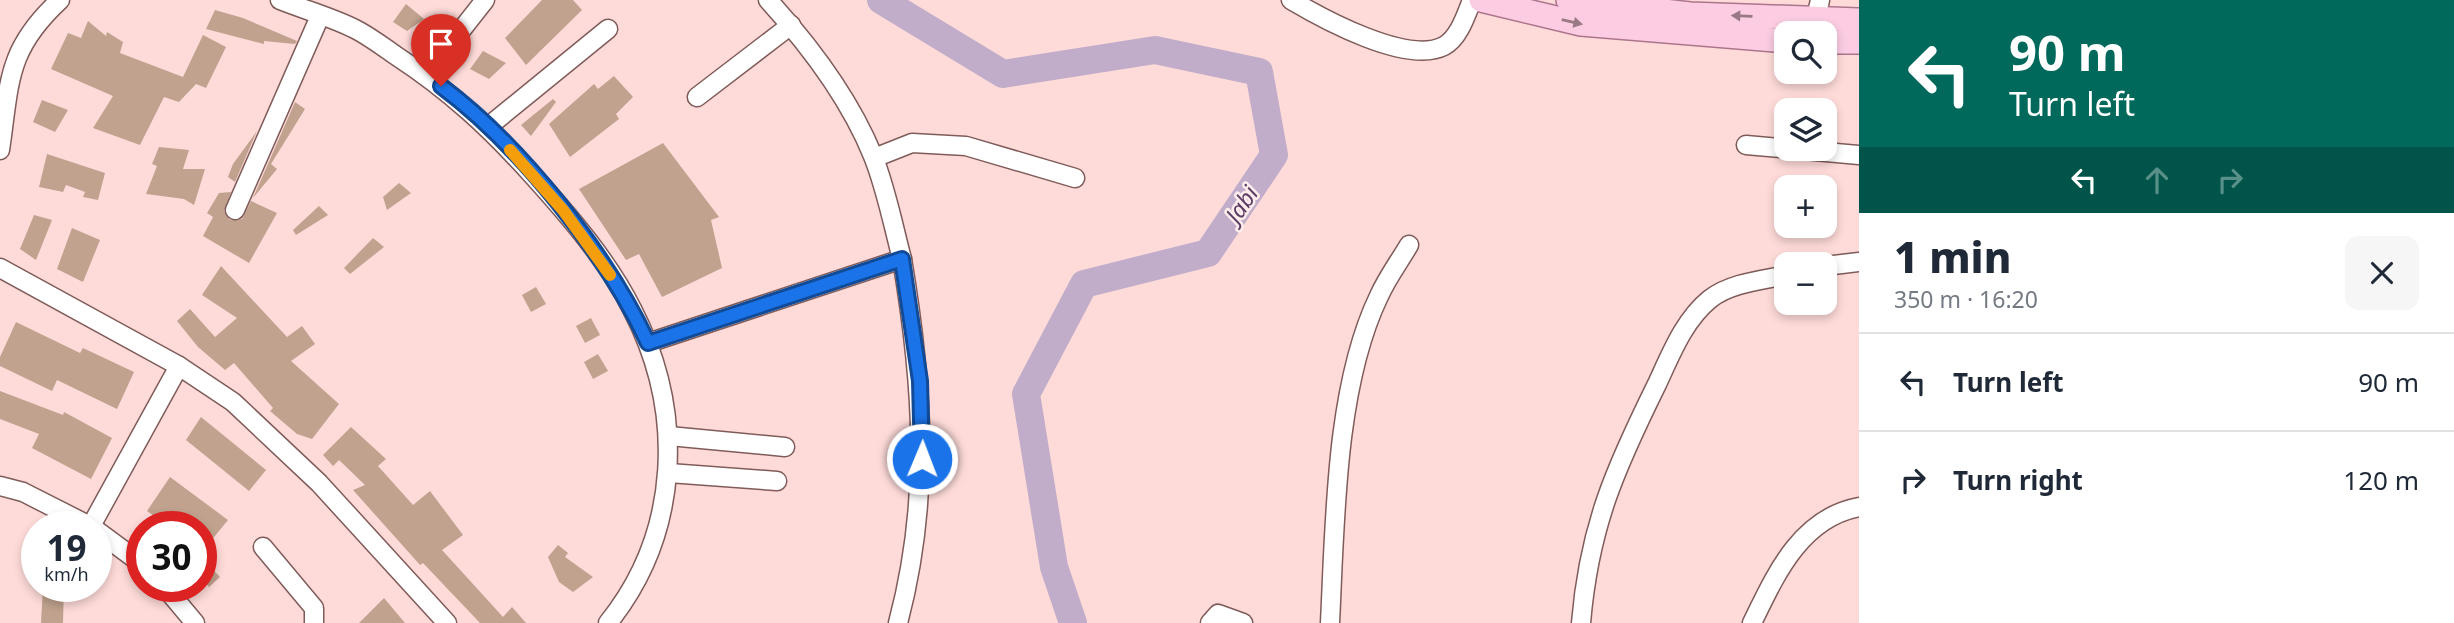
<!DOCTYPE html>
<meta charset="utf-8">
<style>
:root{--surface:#fff;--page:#f6f6f7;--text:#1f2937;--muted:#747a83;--line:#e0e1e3}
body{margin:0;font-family:"Noto Sans",sans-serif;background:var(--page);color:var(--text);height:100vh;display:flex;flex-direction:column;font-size:26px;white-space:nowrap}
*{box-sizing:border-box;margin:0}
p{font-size:23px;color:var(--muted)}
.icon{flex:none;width:38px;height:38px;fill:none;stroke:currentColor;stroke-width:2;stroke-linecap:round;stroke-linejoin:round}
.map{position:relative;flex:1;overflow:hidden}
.details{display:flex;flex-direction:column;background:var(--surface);width:595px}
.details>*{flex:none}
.top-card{background:#00695c;color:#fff;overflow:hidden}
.controls{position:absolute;left:1774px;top:21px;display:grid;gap:14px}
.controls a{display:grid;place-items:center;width:63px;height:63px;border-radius:14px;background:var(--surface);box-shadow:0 4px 10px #0003;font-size:35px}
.speed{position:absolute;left:21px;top:511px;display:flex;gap:14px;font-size:35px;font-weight:700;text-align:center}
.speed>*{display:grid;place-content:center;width:91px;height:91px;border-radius:50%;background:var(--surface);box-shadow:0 4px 10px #0003;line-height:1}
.speed small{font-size:18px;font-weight:400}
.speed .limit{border:10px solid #d22;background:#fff;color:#111}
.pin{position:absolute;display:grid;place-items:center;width:60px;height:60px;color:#fff;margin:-72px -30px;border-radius:50% 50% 50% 0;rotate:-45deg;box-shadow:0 0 7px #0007}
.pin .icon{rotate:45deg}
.me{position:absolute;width:77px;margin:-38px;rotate:1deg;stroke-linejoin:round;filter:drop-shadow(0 0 5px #0008)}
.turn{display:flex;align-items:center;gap:24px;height:147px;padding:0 35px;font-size:32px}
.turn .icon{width:91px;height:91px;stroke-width:2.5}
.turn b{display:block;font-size:49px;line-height:60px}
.lanes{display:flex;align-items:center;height:66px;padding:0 35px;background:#0003;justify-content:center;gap:35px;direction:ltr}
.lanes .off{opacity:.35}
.round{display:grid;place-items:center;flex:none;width:74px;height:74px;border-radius:14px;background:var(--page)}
.summary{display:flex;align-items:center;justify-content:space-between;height:119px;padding:0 35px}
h1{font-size:42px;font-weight:800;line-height:52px}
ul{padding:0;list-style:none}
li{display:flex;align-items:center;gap:21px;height:98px;padding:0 35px;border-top:2px solid var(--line)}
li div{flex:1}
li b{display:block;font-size:26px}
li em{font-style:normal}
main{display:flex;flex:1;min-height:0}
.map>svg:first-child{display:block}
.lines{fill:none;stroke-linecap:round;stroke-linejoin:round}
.river{stroke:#c1adc9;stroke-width:28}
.building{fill:#c0a28e}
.minor-casing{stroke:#7f5b59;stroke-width:21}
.major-casing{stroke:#ad758d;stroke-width:26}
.minor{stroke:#fff;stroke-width:18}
.major{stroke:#fbcce2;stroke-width:23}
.oneway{fill:#997984}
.route-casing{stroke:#114b97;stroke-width:18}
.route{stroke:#1a73e8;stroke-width:12}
.slow{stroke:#f59e0b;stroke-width:12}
.labels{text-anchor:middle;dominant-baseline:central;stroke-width:5;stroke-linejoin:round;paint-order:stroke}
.water-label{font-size:23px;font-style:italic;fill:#5b3d65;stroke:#ffedec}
</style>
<main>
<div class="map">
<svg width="1859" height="623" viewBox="0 0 1859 623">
<rect width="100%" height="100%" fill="#fedbd9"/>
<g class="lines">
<polyline class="river" points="881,0 1003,74 1155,50 1259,72 1274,155 1208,253 1084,284 1026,394 1054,567 1073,623"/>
</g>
<g class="building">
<polygon points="542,0 573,0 582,10 526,65 505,38"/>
<polygon points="406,4 424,19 407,31 393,22"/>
<polygon points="215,10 243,18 297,41 295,44 264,41 264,44 206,29"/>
<polygon points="88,21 106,36 107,32 123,42 120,53 183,77 203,35 226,47 206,88 196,84 179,102 164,97 140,145 93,128 113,96 51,69 68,33 81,38"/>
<polygon points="483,51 506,63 489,79 470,69"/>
<polygon points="614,76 633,97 616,114 619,119 570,157 549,124 594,84 598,89"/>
<polygon points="553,99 556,102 531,136 521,125"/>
<polygon points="42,100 68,110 55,132 33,122"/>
<polygon points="295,102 305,109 271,164 277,169 253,198"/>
<polygon points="257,131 235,182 228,177 233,164"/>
<polygon points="663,143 719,217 711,220 722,268 662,297 639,254 626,260 579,189"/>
<polygon points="159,147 189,150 183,169 205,169 194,205 184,199 146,194 157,166 152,164"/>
<polygon points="47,154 105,173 98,200 83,197 85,192 66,185 63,192 39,187"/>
<polygon points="399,183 411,193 387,210 383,197"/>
<polygon points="231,192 224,211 230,220 242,219 251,201 277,213 249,263 203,236 213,217 207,213 219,193"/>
<polygon points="319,206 328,215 296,235 293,230"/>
<polygon points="34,215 52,220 36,260 20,249"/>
<polygon points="72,228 100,240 83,282 57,269"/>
<polygon points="373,238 384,247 350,274 344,268"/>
<polygon points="221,266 287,337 302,326 315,344 291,361 339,404 312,439 297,434 270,411 273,408 234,363 225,370 198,347 177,321 190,309 215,337 237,318 202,295"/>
<polygon points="536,287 546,304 531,312 522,295"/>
<polygon points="591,318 600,335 585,343 576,326"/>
<polygon points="16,322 80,353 83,348 134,372 117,409 57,380 52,391 0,366 0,357"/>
<polygon points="598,354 608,371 593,379 584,362"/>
<polygon points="0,391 63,415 64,412 112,438 91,479 32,448 39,434 0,419"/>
<polygon points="201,417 266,470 249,491 186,440"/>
<polygon points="351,427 386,459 378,466 413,505 430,491 463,535 442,550 503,617 512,607 526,623 480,623 423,563 420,565 353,490 365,485 339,460 333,466 323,455"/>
<polygon points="170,477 228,520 201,553 201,527 145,527 154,516 147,511"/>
<polygon points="558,545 568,553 565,557 593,577 573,592 559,582 548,557"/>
<polygon points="201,557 220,577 209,587 201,577"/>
<polygon points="43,586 64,586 63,623 41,623"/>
<polygon points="384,598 405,623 359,623"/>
</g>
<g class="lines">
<defs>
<g id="minor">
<path d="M280,0C305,10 331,17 355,29C369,36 382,46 395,55C450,91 490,128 534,177C570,217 608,261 632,309C685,411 681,532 608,623"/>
<path d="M1291,0C1323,19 1407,65 1444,46C1459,38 1466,15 1472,0"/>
<polyline points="1816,18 1820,0"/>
<polyline points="426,75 485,0"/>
<polyline points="697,97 791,25"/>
<polyline points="489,126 608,29"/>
<polyline points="1746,145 1859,155"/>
<path d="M0,150C10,82 6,50 60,0"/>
<polyline points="874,158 912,143 966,146 1075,178"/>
<polyline points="235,210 320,16"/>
<polyline points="1825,266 1859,262"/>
<polyline points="0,268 179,366 233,402 319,483 447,623"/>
<path d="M648,343L902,259C893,225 886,188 873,156C849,97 810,46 768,0"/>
<polyline points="669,436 785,447"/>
<polyline points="669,473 777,481"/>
<polyline points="0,486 23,492 92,527"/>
<polyline points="91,526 179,366"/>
<polyline points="96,530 142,564"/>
<polyline points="263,547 314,608 314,623"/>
<polyline points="164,586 195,623"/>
<path d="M898,623C931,499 923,384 902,259"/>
<polyline points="1210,623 1218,614 1243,623"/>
<path d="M1330,623C1335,523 1335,387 1379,296C1387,278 1399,262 1409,245"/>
<path d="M1581,623C1589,527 1615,469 1657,384C1671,354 1684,320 1710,299C1730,283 1763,280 1787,275"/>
<path d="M1752,623C1775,576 1800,518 1859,507"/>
</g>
<g id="major">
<polyline points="1481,0 1581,24 1787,41"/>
<polyline points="1568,0 1690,14 1859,20"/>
<polyline points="1825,42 1859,42"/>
</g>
</defs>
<use href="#minor" class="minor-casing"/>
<use href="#major" class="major-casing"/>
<use href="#minor" class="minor"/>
<use href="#major" class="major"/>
</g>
<defs><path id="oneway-solid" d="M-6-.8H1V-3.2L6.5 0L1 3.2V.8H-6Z" transform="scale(1.75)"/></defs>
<g class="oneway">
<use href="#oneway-solid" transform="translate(1742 16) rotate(-178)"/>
<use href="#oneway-solid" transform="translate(1572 22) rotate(13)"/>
</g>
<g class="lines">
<defs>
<path id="route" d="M441,86C520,145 607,254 648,343L902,259L920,381L922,459"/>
</defs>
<use href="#route" class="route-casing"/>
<use href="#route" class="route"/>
<polyline class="slow" points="510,150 563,210 610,275"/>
</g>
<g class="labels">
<g class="water-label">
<text transform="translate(1241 204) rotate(-56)">Jabi</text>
</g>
</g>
</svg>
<div class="controls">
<a><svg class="icon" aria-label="search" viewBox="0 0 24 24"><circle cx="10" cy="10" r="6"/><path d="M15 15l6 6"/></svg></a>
<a><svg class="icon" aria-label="layers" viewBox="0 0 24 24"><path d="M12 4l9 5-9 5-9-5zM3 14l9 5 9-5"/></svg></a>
<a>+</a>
<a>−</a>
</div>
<div class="speed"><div>19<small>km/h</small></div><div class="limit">30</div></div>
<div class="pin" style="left:441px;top:86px;background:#d93025"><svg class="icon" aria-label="arrive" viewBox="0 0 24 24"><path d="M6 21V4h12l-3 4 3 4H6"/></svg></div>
<svg class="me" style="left:922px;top:459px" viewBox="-20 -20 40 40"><circle r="17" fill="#1a73e8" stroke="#fff" stroke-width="3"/><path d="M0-11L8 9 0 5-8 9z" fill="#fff"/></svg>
</div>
<section class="details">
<div class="top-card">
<div class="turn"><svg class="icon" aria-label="left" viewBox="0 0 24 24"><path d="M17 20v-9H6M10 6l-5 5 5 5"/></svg><div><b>90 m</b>Turn left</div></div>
<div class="lanes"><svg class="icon" aria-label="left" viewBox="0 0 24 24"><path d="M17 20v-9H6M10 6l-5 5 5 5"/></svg><svg class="icon off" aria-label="ahead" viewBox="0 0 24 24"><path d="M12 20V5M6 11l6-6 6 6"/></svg><svg class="icon off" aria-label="right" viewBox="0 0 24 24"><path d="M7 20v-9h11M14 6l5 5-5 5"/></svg></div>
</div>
<div class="summary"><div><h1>1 min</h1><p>350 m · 16:20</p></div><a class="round"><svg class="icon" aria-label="close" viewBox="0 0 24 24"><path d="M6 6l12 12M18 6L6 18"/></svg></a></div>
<ul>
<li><svg class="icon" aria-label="left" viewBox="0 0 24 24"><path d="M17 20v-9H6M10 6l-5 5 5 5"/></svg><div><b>Turn left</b></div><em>90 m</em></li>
<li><svg class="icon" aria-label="right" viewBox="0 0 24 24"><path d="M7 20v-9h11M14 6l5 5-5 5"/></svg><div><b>Turn right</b></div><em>120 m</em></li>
</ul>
</section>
</main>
